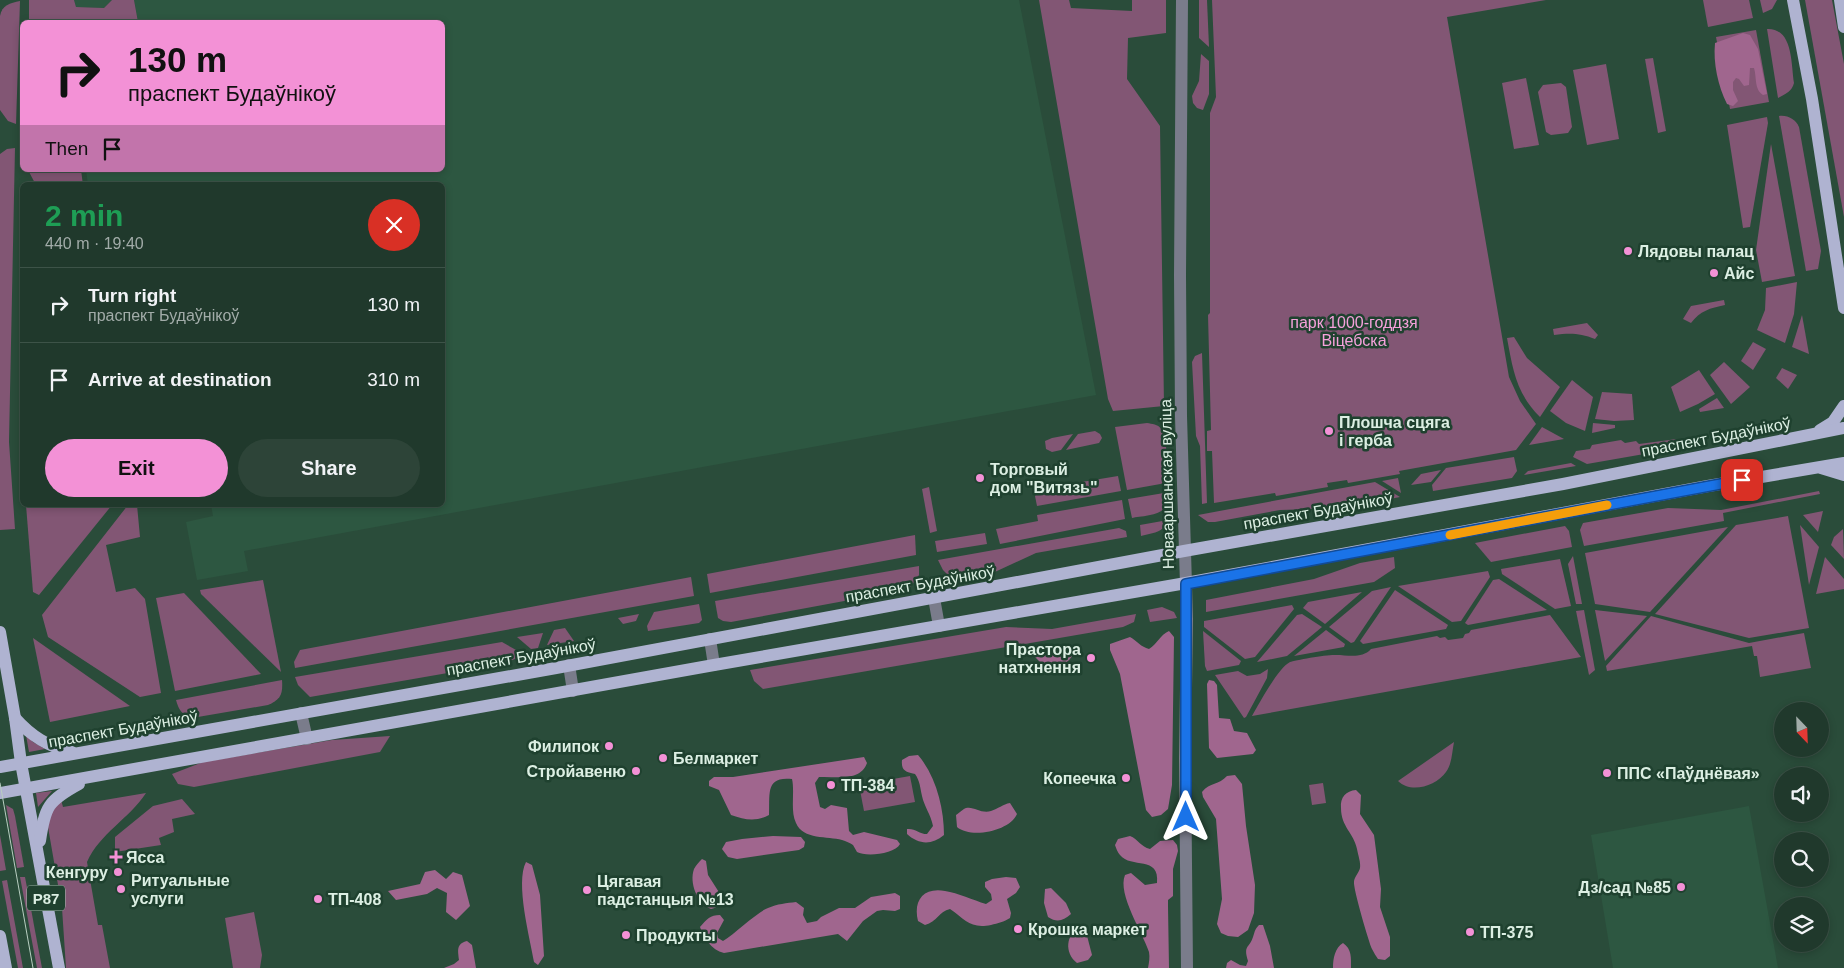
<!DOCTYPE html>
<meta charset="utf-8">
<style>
:root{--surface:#20392c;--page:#2d4438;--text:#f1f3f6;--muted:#a2aca9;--line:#3d5348;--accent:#f391d6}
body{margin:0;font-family:Helvetica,sans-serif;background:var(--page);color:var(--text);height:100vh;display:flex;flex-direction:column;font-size:19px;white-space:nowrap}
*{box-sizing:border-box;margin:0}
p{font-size:16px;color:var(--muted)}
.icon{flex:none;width:28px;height:28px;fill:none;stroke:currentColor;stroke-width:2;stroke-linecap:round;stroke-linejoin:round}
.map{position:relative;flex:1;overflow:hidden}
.drawer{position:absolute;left:20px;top:182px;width:425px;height:325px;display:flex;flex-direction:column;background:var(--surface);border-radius:8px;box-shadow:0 2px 8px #0003,0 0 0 1px var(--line)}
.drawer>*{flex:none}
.banner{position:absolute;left:20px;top:20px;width:425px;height:152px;border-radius:8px;box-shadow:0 2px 8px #0003,0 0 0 1px var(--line);background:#f391d6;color:#111;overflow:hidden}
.needle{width:32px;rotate:157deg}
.controls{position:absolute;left:1774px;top:702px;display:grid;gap:10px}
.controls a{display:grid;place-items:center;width:55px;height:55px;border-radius:50%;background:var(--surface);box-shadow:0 2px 8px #0003,0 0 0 1px var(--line);font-size:25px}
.pin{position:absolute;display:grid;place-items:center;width:42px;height:42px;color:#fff;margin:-21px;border-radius:10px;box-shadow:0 2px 8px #0006}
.me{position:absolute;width:55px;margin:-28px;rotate:0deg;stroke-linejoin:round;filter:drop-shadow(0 0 4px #0008)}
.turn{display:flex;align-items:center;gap:18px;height:105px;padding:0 25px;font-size:22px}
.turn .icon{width:65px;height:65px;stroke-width:2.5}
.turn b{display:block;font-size:35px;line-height:42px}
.then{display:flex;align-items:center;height:48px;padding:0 25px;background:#0003;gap:10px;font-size:19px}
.round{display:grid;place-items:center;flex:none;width:52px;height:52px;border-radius:26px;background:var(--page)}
.summary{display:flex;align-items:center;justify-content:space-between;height:85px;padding:0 25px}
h1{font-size:30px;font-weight:700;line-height:38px;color:#1e9e55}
.action{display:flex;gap:10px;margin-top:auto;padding:10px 25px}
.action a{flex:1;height:58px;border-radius:30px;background:var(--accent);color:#111;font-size:20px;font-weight:700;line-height:58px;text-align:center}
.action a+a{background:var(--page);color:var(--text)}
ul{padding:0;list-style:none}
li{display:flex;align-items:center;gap:15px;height:75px;padding:0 25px;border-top:1px solid var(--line)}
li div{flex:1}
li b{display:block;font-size:19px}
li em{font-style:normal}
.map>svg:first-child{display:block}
.built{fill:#2d5741}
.green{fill:#825674}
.forest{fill:#a0668e}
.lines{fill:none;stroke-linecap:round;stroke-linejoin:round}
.minor{stroke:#7a7c8b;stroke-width:12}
.major{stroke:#afb3d1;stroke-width:12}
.tram{stroke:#b9cfc2;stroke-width:1}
.route-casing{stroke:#114b97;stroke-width:12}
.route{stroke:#1a73e8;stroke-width:9}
.slow{stroke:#f59e0b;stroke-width:9}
.poi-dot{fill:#f391d6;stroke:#1f412f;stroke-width:2}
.labels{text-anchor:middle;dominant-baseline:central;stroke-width:5;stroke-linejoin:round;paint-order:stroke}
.shield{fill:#1f412f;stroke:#a3bbad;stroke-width:1}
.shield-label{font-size:15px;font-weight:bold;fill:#dcefe3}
.poi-label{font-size:16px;font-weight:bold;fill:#dcefe3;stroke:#1f412f;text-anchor:start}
.park-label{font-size:16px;fill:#f5a1db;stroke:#1f412f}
.street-label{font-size:16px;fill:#dcefe3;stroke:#1f412f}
</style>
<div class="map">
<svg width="1844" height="968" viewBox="0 0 1844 968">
<rect width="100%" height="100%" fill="#2a4c3a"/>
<g class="built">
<polygon points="74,0 112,0 104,8 76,7"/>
<polygon points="134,0 1019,0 1096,395 244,551 248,571 197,580 186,522 213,516 211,505 442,505 442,185 88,185 86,170 442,170 442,22 138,22"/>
<polygon points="1749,806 1778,968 1613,968 1591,835"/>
</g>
<g class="green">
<polygon points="29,0 74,0 76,7 104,8 112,0 134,0 138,22 29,22"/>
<polygon points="1039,0 1069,0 1071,8 1132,11 1132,0 1166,0 1166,33 1128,38 1127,79 1160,126 1164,406 1113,411 1108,399"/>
<polygon points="1199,0 1207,0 1209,47 1199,38"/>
<polygon points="1212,0 1546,0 1447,17 1509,377 1520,401 1536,424 1516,450 1399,471 1400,474 1348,483 1347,480 1327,483 1328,487 1276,496 1275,493 1214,503 1212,451 1207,451 1207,431 1211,430 1208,315 1210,313 1210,113 1216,97"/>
<polygon points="1703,0 1749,0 1753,18 1708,27"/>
<polygon points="1760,0 1777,0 1772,9 1763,13"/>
<polygon points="1805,0 1832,0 1844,64 1844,217"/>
<path d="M20,1L16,124L8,121L0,110V16C2,5 10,3 20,1Z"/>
<path d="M1767,29C1793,28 1791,63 1794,83C1792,91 1786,94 1778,98Z"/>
<polygon points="1756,30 1769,102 1730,109 1716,37"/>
<polygon points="1201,54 1209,61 1209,94 1203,110 1197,108 1193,103 1192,96 1199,81"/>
<polygon points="1653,58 1666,131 1658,133 1645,59"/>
<polygon points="1606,64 1619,139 1587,145 1573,70"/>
<polygon points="1526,78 1539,145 1514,149 1502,83"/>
<polygon points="1561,83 1566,87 1572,127 1568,133 1551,135 1546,132 1538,92 1543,85"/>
<path d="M1779,116C1788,115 1795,119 1799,127L1821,251L1818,269L1806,271Z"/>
<polygon points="1767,117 1768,123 1750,227 1743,228 1727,125"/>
<polygon points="1771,144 1795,276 1762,282 1756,250"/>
<polygon points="15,148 9,442 15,529 0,530 0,154 7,149"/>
<polygon points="28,170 81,170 83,185 36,185"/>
<polygon points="1797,282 1794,314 1785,343 1757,330 1765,310 1766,288"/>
<path d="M1724,300L1725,305C1710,308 1700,311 1691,323L1683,319L1691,306Z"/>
<polygon points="1802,315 1809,354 1792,347"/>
<path d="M1587,323L1598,335L1595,339C1580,333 1570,333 1554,335L1553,329Z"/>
<path d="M1514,337L1527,358L1560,387L1540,417C1516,393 1513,370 1507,338Z"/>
<polygon points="1753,342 1766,349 1753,370 1741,361"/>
<polygon points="1202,353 1207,503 1202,504 1200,446 1196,436 1192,362 1195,356"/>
<polygon points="1724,362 1750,387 1731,404 1710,375"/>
<polygon points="1782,368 1797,375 1788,389 1776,378"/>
<polygon points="1699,370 1715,394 1698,404 1680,412 1671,387"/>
<polygon points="1572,380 1593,397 1585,431 1566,423 1550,411"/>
<polygon points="1602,392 1632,394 1634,420 1614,421 1595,419"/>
<polygon points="1717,398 1724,408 1700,412 1699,409"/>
<path d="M1147,423C1152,424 1158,424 1161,429C1169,438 1166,471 1166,483L1127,490L1115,427Z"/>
<polygon points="1593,423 1615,425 1615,428 1592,433"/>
<polygon points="1542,427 1564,439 1529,445"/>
<polygon points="1095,431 1100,434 1102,438 1099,443 1066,450 1078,434"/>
<polygon points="1073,434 1061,450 1052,452 1046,449 1045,441 1052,438"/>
<polygon points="1677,439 1650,453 1587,464 1573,457 1576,451 1590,449 1592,445 1621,440 1625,443 1636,441 1639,444"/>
<polygon points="1514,457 1517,471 1512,478 1433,491 1432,485 1446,468"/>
<polygon points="1571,463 1576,466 1524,475 1528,471"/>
<polygon points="1441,470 1431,482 1411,485 1421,474"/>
<polygon points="1118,476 1121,491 1037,506 1035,496 1039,489"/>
<polygon points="1398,478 1401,493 1382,481"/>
<polygon points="1375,482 1400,497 1346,508 1280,510 1215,522 1208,522 1198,515"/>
<polygon points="929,487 937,531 930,533 922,489"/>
<polygon points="1819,491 1820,494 1723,513 1724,521 1584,546 1580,530 1583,523 1668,508 1721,510"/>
<path d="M1164,493C1165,497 1166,502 1165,506C1162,516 1140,516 1132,518L1128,499Z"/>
<polygon points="1122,500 1125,519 1000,544 996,529 1038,521 1037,515"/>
<polygon points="26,505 112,505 39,595 33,592"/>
<polygon points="128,505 137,505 140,537 106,545 116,592 135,588 145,599 161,693 140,697 48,637 42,615"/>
<polygon points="1823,511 1818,532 1803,515"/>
<polygon points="1788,516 1809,628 1749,638 1655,614 1736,525"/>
<path d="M1168,520C1164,533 1152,533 1141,536L1140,525Z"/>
<polygon points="1800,525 1819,547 1809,585"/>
<polygon points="1565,526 1569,531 1572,547 1491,562 1475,543"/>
<polygon points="1728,527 1650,612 1595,604 1585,553"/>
<polygon points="1119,528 1126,531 1127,537 1036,553 984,577 955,582 943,570 938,560"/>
<polygon points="1843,529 1844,559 1831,545 1834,537"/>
<polygon points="985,533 987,544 937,552 935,541"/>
<polygon points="915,535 916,555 710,593 707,574"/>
<polygon points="1573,556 1582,604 1576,604 1568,564"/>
<polygon points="1394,557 1395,568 1374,582 1206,612 1206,600 1314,579 1360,563"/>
<polygon points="1825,557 1844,579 1844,589 1816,594"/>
<polygon points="1560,559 1571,606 1555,609 1502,574 1501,569"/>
<polygon points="919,566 919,575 909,589 731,622 723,621 718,618 715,601"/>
<polygon points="1488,571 1490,577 1461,621 1452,622 1398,586"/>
<polygon points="691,577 694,596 295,668 294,662 300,650"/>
<polygon points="1499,579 1547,610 1468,625 1465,623 1493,580"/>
<polygon points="263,580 281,672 201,594 200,590"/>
<polygon points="1391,587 1354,642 1351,643 1329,627 1372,591"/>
<polygon points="1395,590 1448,625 1446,629 1363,644 1360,641"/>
<polygon points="1362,592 1325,624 1303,608 1308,602"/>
<polygon points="184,593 261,674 175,691 156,598"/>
<polygon points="699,604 702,620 699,623 648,631 647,626 654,612"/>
<polygon points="1292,605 1294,609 1255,657 1245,659 1204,627 1204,621"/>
<polygon points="1162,607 1174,612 1177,618 1150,622 1147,610"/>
<polygon points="1584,610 1595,670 1589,675 1576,611"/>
<polygon points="1595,610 1647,616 1605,661"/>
<polygon points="639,614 636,621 623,624 618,618"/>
<polygon points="1136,614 1134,622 1123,627 763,689 754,681 750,670 1006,627 1052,629"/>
<polygon points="1302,614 1322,627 1287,656 1257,662 1297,615"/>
<path d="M1550,615L1581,657L1252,716C1259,704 1278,668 1290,662C1295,660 1330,654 1336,655C1348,655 1362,659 1371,649L1437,636L1440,638L1445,637L1448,640L1463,638L1465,634L1469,633L1471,630Z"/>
<polygon points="1651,616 1749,643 1804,633 1811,668 1760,677 1757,656 1754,656 1752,646 1607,671 1606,666"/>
<polygon points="565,628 574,641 547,645 554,630"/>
<polygon points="1326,630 1345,644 1344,647 1294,656"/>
<polygon points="1203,631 1241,661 1239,665 1207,671 1205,666"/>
<polygon points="543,633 538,648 531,649 517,637"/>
<polygon points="33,638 130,706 50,722"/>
<polygon points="502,642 525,655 505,663 310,697 298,685 295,677"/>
<polygon points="1268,669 1267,678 1246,717 1244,718 1215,675 1238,671 1247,676 1260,674"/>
<path d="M282,680C283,694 281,699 268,705L192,718C182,714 179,711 176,700Z"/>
<polygon points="26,735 33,742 45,749 29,752"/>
<polygon points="390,736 380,752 194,787 178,784 172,774 203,762 332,740"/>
<path d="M1454,742C1452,752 1452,764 1446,772C1436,786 1411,794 1398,781Z"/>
<polygon points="910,776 915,802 864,811 859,785"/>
<polygon points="1323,783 1326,803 1312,805 1309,785"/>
<polygon points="52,791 38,807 36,793"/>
<path d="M146,793C129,819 100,833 87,862L98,925H102L110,968H66L62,908L48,827L50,805L60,796L63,807Z"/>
<polygon points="182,799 195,814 172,819 174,832 159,838 161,845 115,852 115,837 153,806"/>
<polygon points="6,805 13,809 15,816 24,867 17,868"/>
<polygon points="0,835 6,870 0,871"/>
<polygon points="20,877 25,877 42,968 37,968"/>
<polygon points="7,880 23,968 18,968 2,881"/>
<polygon points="254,912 262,955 260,968 233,968 225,918"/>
</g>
<g class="forest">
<path d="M1743,33L1750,35L1758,49L1767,94L1763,95C1754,89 1757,78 1754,68H1750L1749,85L1744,86L1739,79L1736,78L1733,82V90L1738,101L1733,106L1727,104C1718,86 1713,63 1715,43Z"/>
<path d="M1169,631L1174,637L1172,785L1168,809L1161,815L1152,817L1146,810L1120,674L1110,650V644L1130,637C1137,641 1141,647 1149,649C1157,644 1160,635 1169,631Z"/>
<path d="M1073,645L1075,650C1069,666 1058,668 1042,664L1033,655L1034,652L1051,646Z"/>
<polygon points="1209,680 1214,681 1217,685 1219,718 1230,719 1234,731 1247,733 1256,750 1253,754 1217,758 1209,748 1207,684"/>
<path d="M918,755C936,776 944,808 944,835C932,845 919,845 907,834V829C915,828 919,834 927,834L933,826C931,815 924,806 922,796C920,787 920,781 915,774C905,772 901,770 902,760L909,756Z"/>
<path d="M864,757L867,763C860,782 837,776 819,777L815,783L820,807L825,809L831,805L847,808L849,831L853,835L864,832L897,840L900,844C895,854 866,857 857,852L853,845C850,843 846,841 842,840C828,836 803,840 796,823C790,811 795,792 792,779C765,776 770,794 769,815C756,822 745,820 731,815L719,790L709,786V781L714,777H733Z"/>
<path d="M1235,775L1242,784L1246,826L1255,885L1254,913L1248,930L1238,937L1228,936L1221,933L1217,924L1222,899L1216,819L1203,797L1202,792C1210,782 1219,785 1227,776Z"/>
<path d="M1356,790L1361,795L1360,814L1374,835L1381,889L1380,907L1390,937V956L1385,960L1378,959C1376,956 1374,953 1372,949C1369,943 1353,888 1354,882C1354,877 1359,873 1360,868C1361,863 1358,855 1357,849C1354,833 1341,827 1341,808C1340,797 1346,791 1356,790Z"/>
<path d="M1010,803L1017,814C1010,831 971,839 957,827L956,815C959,813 963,809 966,808C974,806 981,814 991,811C998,809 1003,804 1010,803Z"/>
<polygon points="773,836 801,837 805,842 804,847 799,850 737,859 728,857 722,849 726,842 742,839"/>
<path d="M1130,836C1138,839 1141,847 1150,849L1160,841L1173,840L1177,845L1178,851L1173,869V896L1168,900V906L1169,968H1148C1149,963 1150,957 1149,952C1143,933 1117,894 1125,875L1131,873L1145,885L1157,883C1160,855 1131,869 1120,855C1118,853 1116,848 1115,845L1118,839Z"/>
<path d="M702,859L706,861L708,875L722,897C721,904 719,907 711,909C697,903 689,883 694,869C696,865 699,862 702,859Z"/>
<path d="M526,862L532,865L540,895L544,956L538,965L534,962C530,938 515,883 526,862Z"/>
<polygon points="435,870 446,879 453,872 462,875 470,906 456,920 446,912 447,893 437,888 427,894 396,900 388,891 420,884 425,872"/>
<path d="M1006,877L1016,878L1020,887L1016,893L1007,899L1011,913L1010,918C1004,922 998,923 991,925C970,929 966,920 950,909C939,911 937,922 925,925L918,921C913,901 923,887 945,891C958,893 973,900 986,904L992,900L991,894L985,887V882L992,879Z"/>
<path d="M1051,888L1066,903L1071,914C1063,921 1057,923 1048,917L1044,903L1045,889Z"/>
<path d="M895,893L900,896V909L895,911L883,910L877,911L863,921L847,941L838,934L724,953C711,950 704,938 700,927C707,919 710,915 720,915L724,920L717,933L718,938L723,941C736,933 757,912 768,908C777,904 787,903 796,902L804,908L803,915L807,923L817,921L821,917L839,908H855L871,897Z"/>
<path d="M1259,925H1263L1270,946L1274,968H1226L1227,963L1231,960L1240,965L1246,966L1248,961C1243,945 1249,949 1253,937C1255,931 1255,929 1259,925Z"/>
<path d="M1079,927L1085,928L1092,955L1088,960L1077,963C1064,953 1066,935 1079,927Z"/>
<path d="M467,941L472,945L476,968H444L454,964L459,960C458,950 456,944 467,941Z"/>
<path d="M1343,943C1352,949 1351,958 1351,968H1333C1333,958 1335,948 1343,943Z"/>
</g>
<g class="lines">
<g class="minor">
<polyline points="1182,0 1180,275 1181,416 1187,619 1185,758 1187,968"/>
<polyline points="934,598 939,626"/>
<polyline points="710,639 714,665"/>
<polyline points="569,665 573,691"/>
<polyline points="301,713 307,739"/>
</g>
<g class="major">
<polyline points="1793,0 1812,99 1844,308"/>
<polyline points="1840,0 1844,27"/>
<polyline points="1820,430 1833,422 1844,406"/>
<polyline points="1821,468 1844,475"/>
<polyline points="0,632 15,718 21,763 59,968"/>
<path d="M15,718C31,736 48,747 72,752"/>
<polyline points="0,767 556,668 1184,551 1563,484 1844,428"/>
<polyline points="0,793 714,665 1186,583 1708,486 1844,463"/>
<path d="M40,841C45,806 48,801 79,784"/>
<polyline points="0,936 6,968"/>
</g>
<polyline class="tram" points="0,783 33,968"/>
</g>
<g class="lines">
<defs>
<polyline id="route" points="1186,817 1186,584 1742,480"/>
</defs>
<use href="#route" class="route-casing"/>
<use href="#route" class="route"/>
<polyline class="slow" points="1450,535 1607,505"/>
</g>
<g class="poi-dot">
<circle cx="1628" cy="251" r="5"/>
<circle cx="1714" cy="273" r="5"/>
<circle cx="1329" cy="431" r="5"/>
<circle cx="980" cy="478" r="5"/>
<circle cx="1091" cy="658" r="5"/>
<circle cx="609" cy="746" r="5"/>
<circle cx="663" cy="758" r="5"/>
<circle cx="636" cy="771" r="5"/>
<circle cx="1607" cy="773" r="5"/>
<circle cx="1126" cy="778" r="5"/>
<circle cx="831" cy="785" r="5"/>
<path d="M113.5 849.5h5v5h5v5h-5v5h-5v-5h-5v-5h5z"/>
<circle cx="118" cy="872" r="5"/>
<circle cx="1681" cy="887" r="5"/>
<circle cx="121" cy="889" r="5"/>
<circle cx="587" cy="890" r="5"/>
<circle cx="318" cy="899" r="5"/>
<circle cx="1018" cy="929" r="5"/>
<circle cx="1470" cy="932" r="5"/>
<circle cx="626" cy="935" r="5"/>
</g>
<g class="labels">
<rect class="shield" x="27" y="885.5" width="38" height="25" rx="4"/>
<g class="shield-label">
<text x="46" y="898">Р87</text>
</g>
<g class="poi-label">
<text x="1638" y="251">Лядовы палац</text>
<text x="1724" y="273">Айс</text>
<text x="1339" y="422">Плошча сцяга<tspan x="1339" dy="18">і герба</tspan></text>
<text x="990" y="469">Торговый<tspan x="990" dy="18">дом "Витязь"</tspan></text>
<text x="1081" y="649" text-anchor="end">Прастора<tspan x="1081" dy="18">натхнення</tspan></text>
<text x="599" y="746" text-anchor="end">Филипок</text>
<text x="673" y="758">Белмаркет</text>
<text x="626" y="771" text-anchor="end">Стройавеню</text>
<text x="1617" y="773">ППС «Паўднёвая»</text>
<text x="1116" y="778" text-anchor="end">Копеечка</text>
<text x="841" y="785">ТП-384</text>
<text x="126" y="857">Ясса</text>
<text x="108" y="872" text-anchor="end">Кенгуру</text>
<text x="131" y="880">Ритуальные<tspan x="131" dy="18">услуги</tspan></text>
<text x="597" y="881">Цягавая<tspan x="597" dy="18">падстанцыя №13</tspan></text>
<text x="1671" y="887" text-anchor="end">Дз/сад №85</text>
<text x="328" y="899">ТП-408</text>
<text x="1028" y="929">Крошка маркет</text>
<text x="1480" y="932">ТП-375</text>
<text x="636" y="935">Продукты</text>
</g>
<g class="park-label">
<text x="1354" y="322">парк 1000-годдзя<tspan x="1354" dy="18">Віцебска</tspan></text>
</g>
<g class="street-label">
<text transform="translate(1716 437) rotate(-11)">праспект Будаўнікоў</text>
<text transform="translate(1167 484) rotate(-91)">Новааршанская вуліца</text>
<text transform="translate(1318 511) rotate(-10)">праспект Будаўнікоў</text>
<text transform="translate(920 584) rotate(-10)">праспект Будаўнікоў</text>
<text transform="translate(521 657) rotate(-10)">праспект Будаўнікоў</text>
<text transform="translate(123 729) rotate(-10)">праспект Будаўнікоў</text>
</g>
</g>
</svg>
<div class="controls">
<a><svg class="needle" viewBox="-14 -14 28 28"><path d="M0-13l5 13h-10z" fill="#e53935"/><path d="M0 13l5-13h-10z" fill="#a2aca9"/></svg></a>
<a><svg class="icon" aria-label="sound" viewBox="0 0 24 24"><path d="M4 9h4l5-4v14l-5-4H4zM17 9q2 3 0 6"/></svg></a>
<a><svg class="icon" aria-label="search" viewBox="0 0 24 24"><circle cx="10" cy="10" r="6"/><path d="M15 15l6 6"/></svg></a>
<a><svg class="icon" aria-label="layers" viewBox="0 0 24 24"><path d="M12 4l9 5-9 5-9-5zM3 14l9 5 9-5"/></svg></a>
</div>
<div class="pin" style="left:1742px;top:480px;background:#d93025"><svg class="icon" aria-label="arrive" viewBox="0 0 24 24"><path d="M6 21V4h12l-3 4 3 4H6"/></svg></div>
<svg class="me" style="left:1186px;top:817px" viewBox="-20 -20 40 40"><path d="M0-17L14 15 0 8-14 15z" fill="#1a73e8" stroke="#fff" stroke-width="4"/></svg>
<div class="banner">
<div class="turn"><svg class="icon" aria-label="right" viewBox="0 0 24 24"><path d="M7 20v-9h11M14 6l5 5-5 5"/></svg><div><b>130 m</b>праспект Будаўнікоў</div></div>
<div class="then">Then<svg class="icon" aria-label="arrive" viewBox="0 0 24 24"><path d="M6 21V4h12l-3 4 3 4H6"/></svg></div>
</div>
<section class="drawer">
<div class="summary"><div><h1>2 min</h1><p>440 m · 19:40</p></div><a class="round" style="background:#d93025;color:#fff"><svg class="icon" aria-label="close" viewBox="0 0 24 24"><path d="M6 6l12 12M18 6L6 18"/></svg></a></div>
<ul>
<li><svg class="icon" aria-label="right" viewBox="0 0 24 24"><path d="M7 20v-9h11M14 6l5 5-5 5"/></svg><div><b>Turn right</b><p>праспект Будаўнікоў</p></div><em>130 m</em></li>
<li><svg class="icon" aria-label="arrive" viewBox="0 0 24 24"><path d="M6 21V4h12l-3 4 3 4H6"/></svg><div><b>Arrive at destination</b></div><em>310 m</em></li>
</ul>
<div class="action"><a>Exit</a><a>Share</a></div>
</section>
</div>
